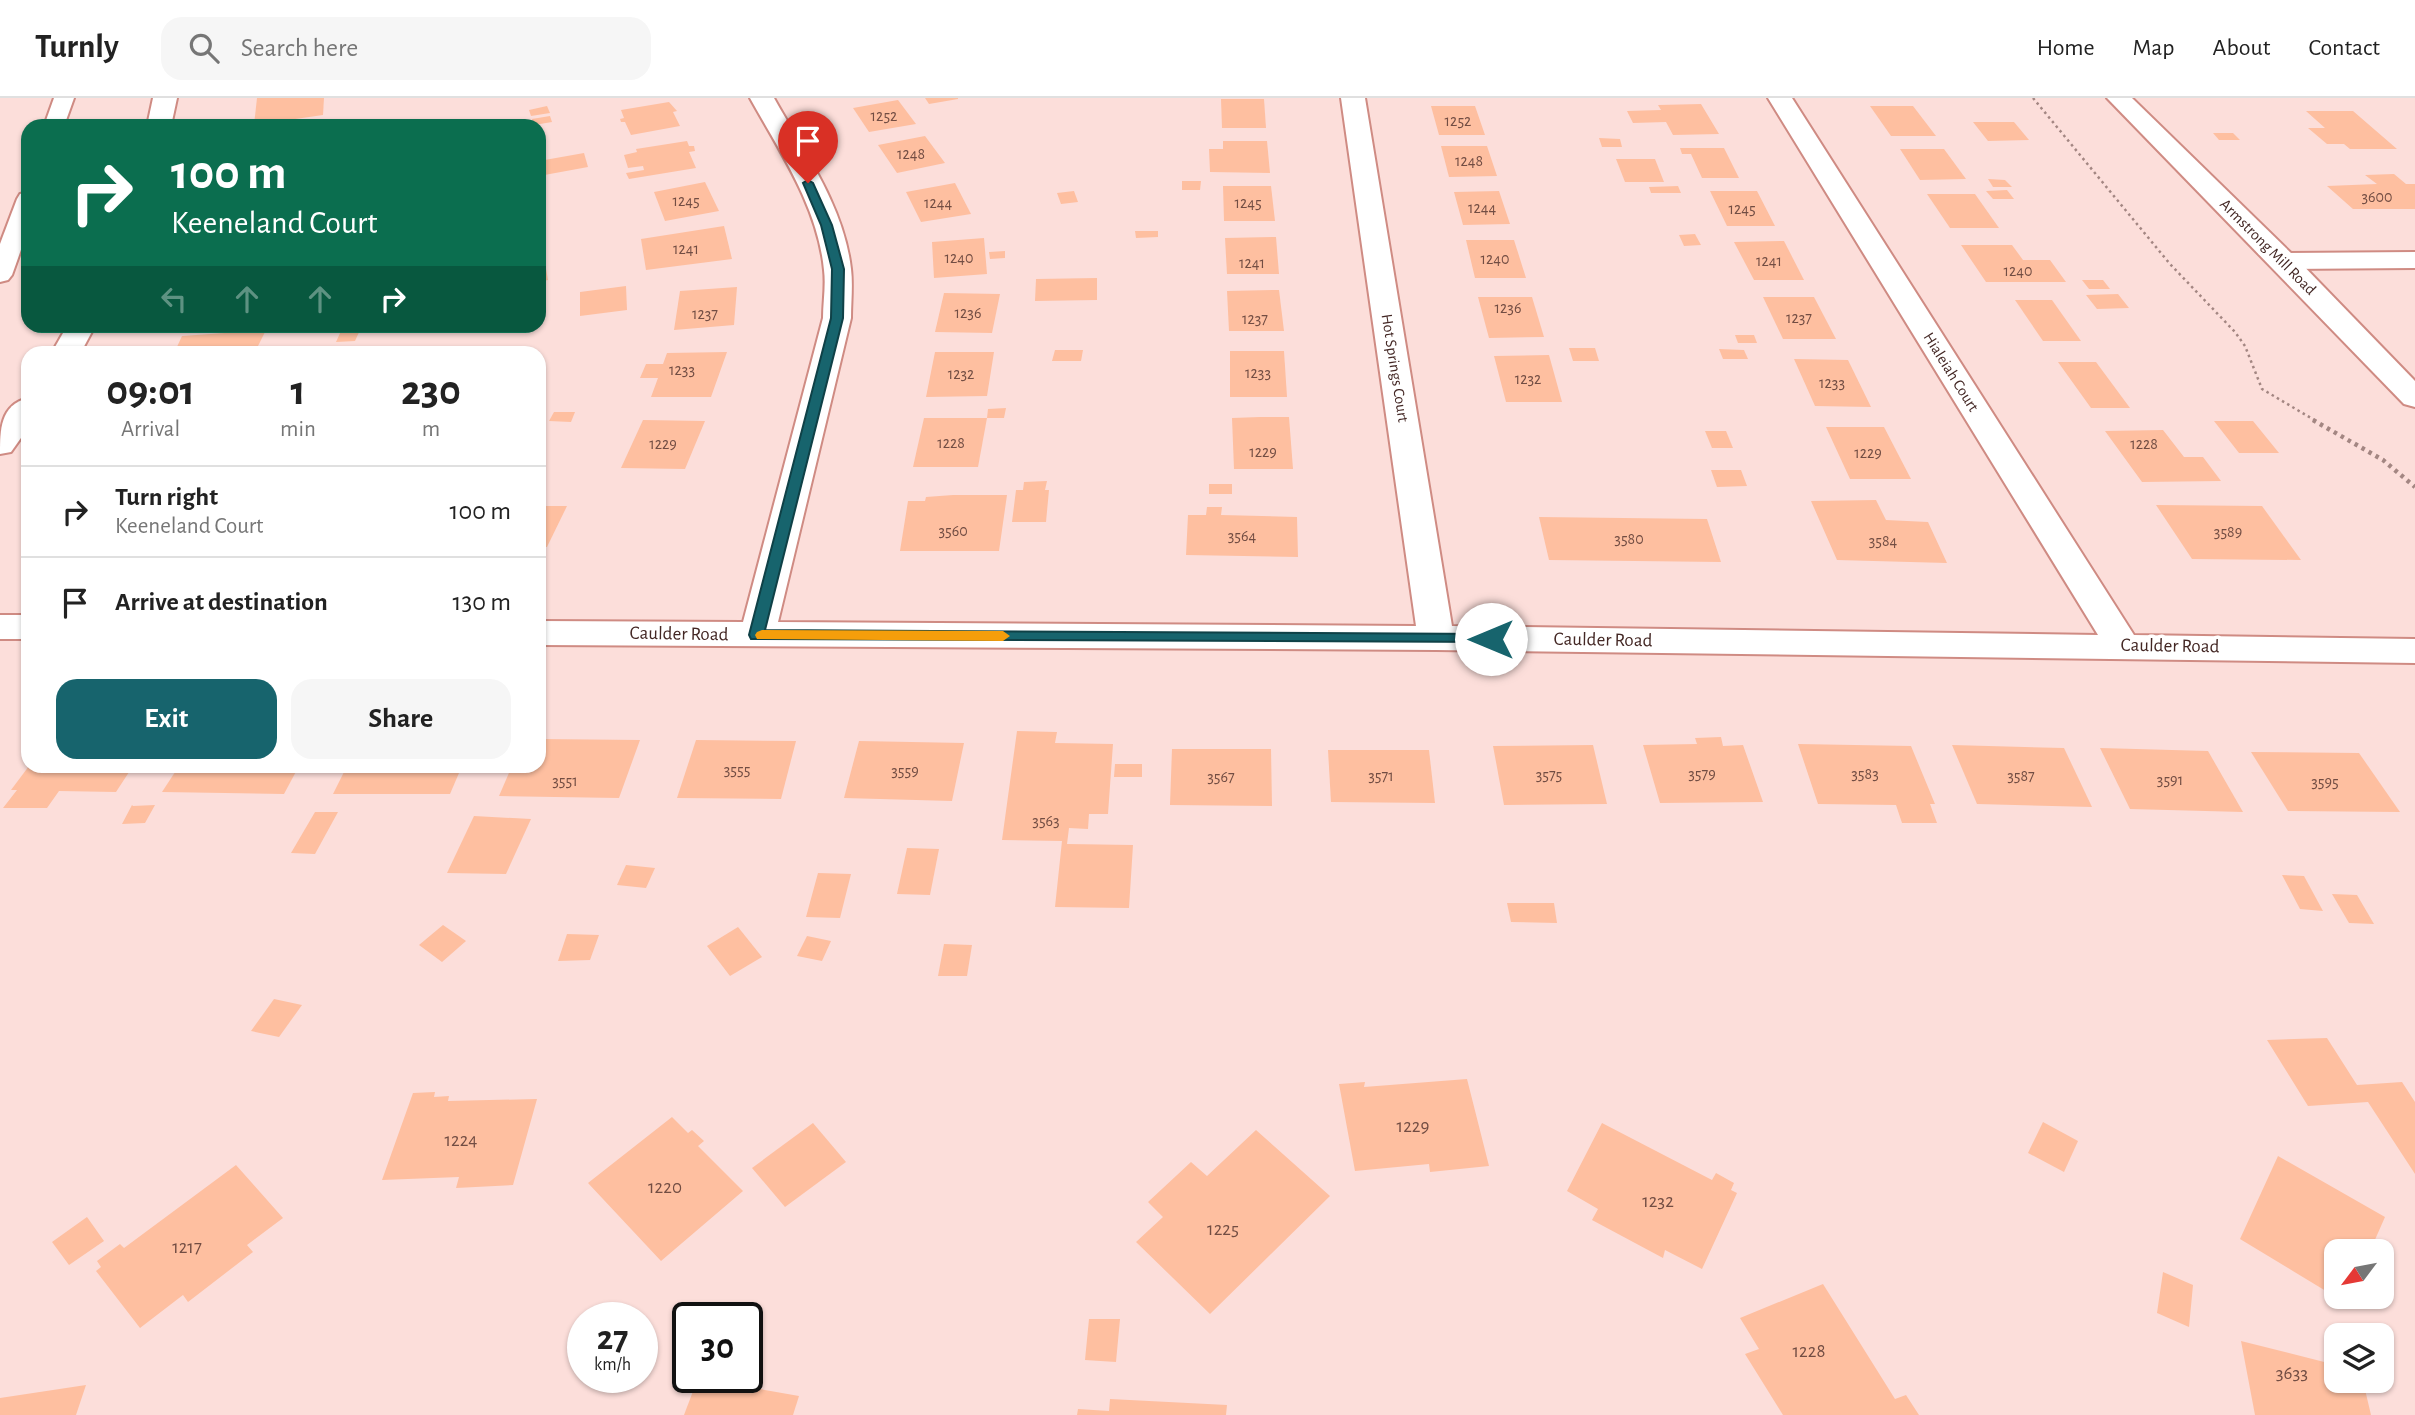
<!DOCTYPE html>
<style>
:root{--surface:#fff;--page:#f6f6f6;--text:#222;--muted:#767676;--line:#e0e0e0;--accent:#17646d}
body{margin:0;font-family:"Alegreya Sans",sans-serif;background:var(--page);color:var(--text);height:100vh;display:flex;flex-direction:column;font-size:26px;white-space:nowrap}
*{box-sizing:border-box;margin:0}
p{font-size:23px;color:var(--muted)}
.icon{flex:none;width:38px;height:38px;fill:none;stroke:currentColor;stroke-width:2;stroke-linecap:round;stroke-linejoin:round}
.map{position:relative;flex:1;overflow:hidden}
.details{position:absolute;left:21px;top:248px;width:525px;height:427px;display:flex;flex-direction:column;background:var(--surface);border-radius:21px;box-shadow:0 2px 5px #0004}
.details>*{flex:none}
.banner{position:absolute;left:21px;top:21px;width:525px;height:214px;border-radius:21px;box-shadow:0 2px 5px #0004;background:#0b6e4f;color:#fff;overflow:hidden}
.needle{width:46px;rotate:238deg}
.fabs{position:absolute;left:2324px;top:1141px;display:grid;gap:14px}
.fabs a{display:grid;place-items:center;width:70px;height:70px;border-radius:14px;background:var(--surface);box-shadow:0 2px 5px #0004;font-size:35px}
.speed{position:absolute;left:567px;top:1204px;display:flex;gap:14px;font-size:35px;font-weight:700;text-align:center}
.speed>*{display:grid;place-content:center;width:91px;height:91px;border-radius:50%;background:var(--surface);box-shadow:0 2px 5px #0004;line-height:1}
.speed small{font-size:18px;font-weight:400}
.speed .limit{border:4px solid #111;border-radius:10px;background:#fff;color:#111}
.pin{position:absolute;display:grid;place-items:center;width:60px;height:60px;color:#fff;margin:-72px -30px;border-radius:50% 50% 50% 0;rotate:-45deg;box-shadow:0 0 7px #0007}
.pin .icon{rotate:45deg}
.me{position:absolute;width:77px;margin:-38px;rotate:270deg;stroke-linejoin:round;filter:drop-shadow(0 0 5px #0008)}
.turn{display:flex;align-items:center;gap:24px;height:147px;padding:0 35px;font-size:32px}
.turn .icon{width:91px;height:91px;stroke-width:2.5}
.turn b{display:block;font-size:49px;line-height:60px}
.lanes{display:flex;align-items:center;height:66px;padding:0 35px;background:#0003;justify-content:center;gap:35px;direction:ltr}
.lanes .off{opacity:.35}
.eta{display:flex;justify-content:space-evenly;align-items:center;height:119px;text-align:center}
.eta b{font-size:42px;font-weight:600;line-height:49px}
.button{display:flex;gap:14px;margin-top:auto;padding:14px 35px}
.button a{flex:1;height:80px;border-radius:21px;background:var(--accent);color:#fff;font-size:28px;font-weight:600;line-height:80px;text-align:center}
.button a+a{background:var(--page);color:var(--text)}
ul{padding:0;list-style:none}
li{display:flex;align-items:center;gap:21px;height:91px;padding:0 35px;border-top:2px solid var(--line)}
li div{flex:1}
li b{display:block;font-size:26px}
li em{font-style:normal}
header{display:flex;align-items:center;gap:42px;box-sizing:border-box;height:98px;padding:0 35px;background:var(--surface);border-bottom:2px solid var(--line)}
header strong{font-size:33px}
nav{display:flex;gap:38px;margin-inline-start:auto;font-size:24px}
.search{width:490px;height:63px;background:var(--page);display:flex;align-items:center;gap:18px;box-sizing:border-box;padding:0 24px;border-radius:21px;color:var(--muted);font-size:26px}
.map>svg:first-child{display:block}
.building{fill:#febfa0}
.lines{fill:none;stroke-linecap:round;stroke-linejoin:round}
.service-casing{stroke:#cf8b83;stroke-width:4}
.minor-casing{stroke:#cf8b83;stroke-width:4}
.secondary-casing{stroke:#cf8b83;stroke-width:4}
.path-far1{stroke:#a38682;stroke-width:2.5;stroke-dasharray:2.5 3.5;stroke-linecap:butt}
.path{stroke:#a38682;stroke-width:4.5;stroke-dasharray:3.5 4.5;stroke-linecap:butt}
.service{fill:#fff;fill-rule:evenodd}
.minor{fill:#fff;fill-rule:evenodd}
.secondary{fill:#fff;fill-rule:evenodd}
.route{fill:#17646d;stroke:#0f4147;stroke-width:2}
.slow{fill:#f59e0b}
.labels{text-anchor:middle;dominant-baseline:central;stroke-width:7;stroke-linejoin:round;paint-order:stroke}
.number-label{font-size:16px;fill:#724d43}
.far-street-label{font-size:16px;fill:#432724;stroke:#fff}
.street-label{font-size:19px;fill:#432724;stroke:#fff}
.near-number-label{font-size:19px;fill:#724d43}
</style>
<header>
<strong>Turnly</strong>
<div class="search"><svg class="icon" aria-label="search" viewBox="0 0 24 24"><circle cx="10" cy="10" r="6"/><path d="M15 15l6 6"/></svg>Search here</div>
<nav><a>Home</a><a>Map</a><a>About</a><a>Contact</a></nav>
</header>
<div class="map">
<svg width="2415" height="1317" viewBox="0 0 2415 1317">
<rect width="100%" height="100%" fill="#fcdeda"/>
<g class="building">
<polygon points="257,0 324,0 323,17 254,27"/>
<polygon points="925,0 958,0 958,1 929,6"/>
<polygon points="1221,1 1264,1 1266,30 1222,30"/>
<polygon points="898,2 916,26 869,34 853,10"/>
<polygon points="669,4 677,13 673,14 680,28 631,37 625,24 621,24 620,21 624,20 621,12"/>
<polygon points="1701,6 1719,36 1673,37 1666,24 1633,25 1627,13 1661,12 1658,7"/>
<polygon points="547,8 550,15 531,18 529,12"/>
<polygon points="1431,8 1475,8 1485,37 1439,37"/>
<polygon points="1870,8 1913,8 1936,38 1891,38"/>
<polygon points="2306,13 2353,13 2397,51 2350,51 2344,46 2327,46 2308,30 2325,30"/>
<polygon points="550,18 552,24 534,27 532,21"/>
<polygon points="1973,24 2014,24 2029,42 1988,43"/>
<polygon points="2213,35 2233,35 2240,42 2219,42"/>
<polygon points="925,38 945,65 897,75 878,47"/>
<polygon points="1599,40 1620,41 1622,49 1602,49"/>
<polygon points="687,43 689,48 694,48 695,53 689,54 696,70 629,81 626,75 644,72 643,68 628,70 624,57 637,54 636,51"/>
<polygon points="1223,43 1267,43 1270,75 1210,74 1209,51 1223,51"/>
<polygon points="1441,48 1487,48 1497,78 1449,79"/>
<polygon points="1680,50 1724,50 1739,80 1702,80 1691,56 1682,56"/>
<polygon points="1900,51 1944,51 1966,81 1920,82"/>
<polygon points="584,55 588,69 539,78 539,63"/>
<polygon points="1616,61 1655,61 1664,84 1625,84"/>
<polygon points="2394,76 2406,86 2415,86 2415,111 2353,111 2327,88 2377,86 2365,77"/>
<polygon points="1988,81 2005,82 2012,89 1993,89"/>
<polygon points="1182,83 1201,83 1200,92 1182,92"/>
<polygon points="705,84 719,113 665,123 654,94"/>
<polygon points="955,85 971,116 921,124 906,94"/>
<polygon points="1223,88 1271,88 1275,123 1224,123"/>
<polygon points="1678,88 1681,95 1651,95 1649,89"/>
<polygon points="2007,92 2014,101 1993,101 1986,93"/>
<polygon points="1074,93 1078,104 1061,106 1057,95"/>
<polygon points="1499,93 1510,126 1463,127 1454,94"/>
<polygon points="1710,93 1757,93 1775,128 1727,128"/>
<polygon points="1927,96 1975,96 1999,130 1950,130"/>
<polygon points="724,128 732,161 646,172 641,141"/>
<polygon points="1135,133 1158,133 1158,139 1136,140"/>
<polygon points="1695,136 1701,147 1684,148 1679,137"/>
<polygon points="1276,139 1279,176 1227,176 1225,140"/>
<polygon points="984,140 987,176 934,180 932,144"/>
<polygon points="1466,142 1514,142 1526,180 1475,180"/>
<polygon points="1784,143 1804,182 1754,182 1734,144"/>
<polygon points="1961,147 2012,147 2023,162 2050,162 2066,184 1986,184"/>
<polygon points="1005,153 1005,160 990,161 989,154"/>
<polygon points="544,159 548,182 539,184 539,160"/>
<polygon points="1097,180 1097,202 1035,203 1036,181"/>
<polygon points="2082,182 2103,182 2110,191 2089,191"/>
<polygon points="626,188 627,212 580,218 580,194"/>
<polygon points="737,189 734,227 674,232 680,193"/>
<polygon points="1272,192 1279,192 1284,233 1229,233 1227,193"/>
<polygon points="944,195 1000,196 992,235 935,234"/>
<polygon points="2118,196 2129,210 2097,211 2086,197"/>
<polygon points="1478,199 1532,199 1544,239 1489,240"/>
<polygon points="1763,199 1814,199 1836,241 1783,241"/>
<polygon points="2015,202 2052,202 2081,243 2043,243"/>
<polygon points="266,232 254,256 167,256 169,251 176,251 182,238"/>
<polygon points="360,232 355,243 336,244 341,233"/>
<polygon points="1735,237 1754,237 1757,245 1738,245"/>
<polygon points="1569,250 1595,250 1599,263 1573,263"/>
<polygon points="1719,251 1744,252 1748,261 1723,261"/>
<polygon points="1055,252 1083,252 1081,263 1052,263"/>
<polygon points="1230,253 1284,253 1287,299 1230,299"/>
<polygon points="727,254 711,299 651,299 658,280 640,280 646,266 663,266 667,255"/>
<polygon points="935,254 994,254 987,298 926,299"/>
<polygon points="1549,257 1562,304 1506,304 1494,258"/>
<polygon points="1794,261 1848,262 1871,309 1815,308"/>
<polygon points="2058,264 2096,264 2130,310 2091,310"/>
<polygon points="1006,310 1004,320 987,320 988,311"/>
<polygon points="554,314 575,314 571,324 549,323"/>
<polygon points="1260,319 1289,319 1293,371 1234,371 1232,320"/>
<polygon points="924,320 987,320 978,369 913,369"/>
<polygon points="643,322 705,323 685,371 621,370"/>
<polygon points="2214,323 2253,323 2279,355 2239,355"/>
<polygon points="1826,329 1884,329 1911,381 1850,381"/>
<polygon points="2163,332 2184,359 2203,359 2221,383 2142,384 2105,333"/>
<polygon points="1705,333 1726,333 1733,350 1712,350"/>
<polygon points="1711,372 1741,372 1747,388 1717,389"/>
<polygon points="1047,383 1045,392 1049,392 1046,424 1012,424 1016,392 1023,392 1024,384"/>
<rect x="1209" y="386" width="23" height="10"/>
<polygon points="953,397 1007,397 999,453 900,453 908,403 925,403 926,399"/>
<polygon points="1876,402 1886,422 1928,424 1947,465 1837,462 1811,403"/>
<polygon points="2156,407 2262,408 2301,462 2192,461"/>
<polygon points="539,408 567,408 547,449 539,449"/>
<polygon points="1207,409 1222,409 1221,417 1297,419 1298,459 1186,457 1188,417 1206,417"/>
<polygon points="1539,419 1707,421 1721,464 1549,462"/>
<polygon points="1017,633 1057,634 1055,645 1113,646 1108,716 1089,716 1088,731 1069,730 1067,746 1133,747 1129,810 1055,809 1062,743 1002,742"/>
<polygon points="1721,639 1723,648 1743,647 1763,704 1660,705 1643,647 1697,646 1695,640"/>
<polygon points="539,641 640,642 619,700 499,698 512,668 539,668"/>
<polygon points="696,642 796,643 781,701 677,700"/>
<polygon points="859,643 964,645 952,703 844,700"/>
<polygon points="1798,646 1911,648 1935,706 1930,706 1937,725 1902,725 1896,707 1818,706"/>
<polygon points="1593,647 1607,706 1504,707 1493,648"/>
<polygon points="1952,647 2064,650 2092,709 1977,706"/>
<polygon points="2100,650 2208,653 2243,714 2130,711"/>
<polygon points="1172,651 1271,651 1272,708 1170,707"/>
<polygon points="1328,652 1429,652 1435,705 1331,704"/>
<polygon points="2251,654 2359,655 2400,714 2288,713"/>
<polygon points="1115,666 1142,666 1142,679 1114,679"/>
<polygon points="29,668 133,668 116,694 59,693 47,710 3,710 17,692 11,692"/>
<polygon points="179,668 299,668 284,696 162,694"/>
<polygon points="347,668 462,668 450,696 333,696"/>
<polygon points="132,707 133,708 155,707 145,725 122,726"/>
<polygon points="315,714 338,714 315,756 291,755"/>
<polygon points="474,718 531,721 506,776 447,775"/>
<polygon points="907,750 939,751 930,797 897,796"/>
<polygon points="626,767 655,770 646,790 617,787"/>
<polygon points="818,775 851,776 840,820 806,819"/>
<polygon points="2282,777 2304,778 2323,813 2300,811"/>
<polygon points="2332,796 2357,797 2374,826 2349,825"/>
<polygon points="1507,805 1554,805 1557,825 1511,824"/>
<polygon points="443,827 466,843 442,864 419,847"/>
<polygon points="738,829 762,859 730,878 707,848"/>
<polygon points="567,836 599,837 590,862 558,863"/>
<polygon points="807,838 831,843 822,863 797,858"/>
<polygon points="944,846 972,847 967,878 938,878"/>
<polygon points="274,901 302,907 279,939 251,933"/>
<polygon points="2327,940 2357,987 2402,984 2415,1004 2415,1076 2368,1004 2308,1008 2267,942"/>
<polygon points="1467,981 1489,1068 1430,1074 1429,1066 1355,1073 1339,986 1365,984 1364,989"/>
<polygon points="435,994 434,999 449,998 448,1003 537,1001 513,1087 456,1090 459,1079 382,1082 413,995"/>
<polygon points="672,1019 688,1035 692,1032 704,1043 698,1048 743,1093 661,1163 588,1085"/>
<polygon points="2043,1024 2078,1043 2064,1074 2028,1055"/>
<polygon points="813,1025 846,1064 785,1109 752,1070"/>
<polygon points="1602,1025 1712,1082 1716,1075 1734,1085 1731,1092 1737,1095 1702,1171 1665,1152 1663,1160 1592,1122 1598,1111 1567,1093"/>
<polygon points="1256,1032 1330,1098 1210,1216 1136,1144 1163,1119 1148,1104 1191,1064 1207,1078"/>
<polygon points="2278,1058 2385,1119 2370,1153 2336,1153 2336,1199 2353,1199 2349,1207 2240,1141"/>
<polygon points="236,1067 283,1120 247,1147 253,1154 249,1157 188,1204 183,1197 140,1230 96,1173 101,1169 97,1163 120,1146 124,1150"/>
<polygon points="87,1119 104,1143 69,1167 52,1144"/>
<polygon points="2163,1174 2193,1187 2189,1229 2157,1215"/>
<polygon points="1823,1186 1895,1301 1906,1297 1919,1317 1783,1317 1745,1256 1759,1251 1740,1220"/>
<polygon points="1089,1221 1120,1221 1116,1264 1085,1262"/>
<polygon points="2241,1243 2336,1267 2336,1283 2363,1283 2371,1317 2255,1317"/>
<polygon points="698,1280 799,1298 793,1317 684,1317"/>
<polygon points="86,1287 76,1317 0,1317 0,1300"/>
<polygon points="1110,1301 1227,1307 1226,1317 1077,1317 1078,1311 1109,1313"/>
</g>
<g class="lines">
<defs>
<g id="service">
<polygon points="54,0 74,0 64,28 44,28"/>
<polygon points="28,94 28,132 12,177 8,182 0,184 0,146 17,101 20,96"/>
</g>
<g id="minor">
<polygon points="153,0 177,0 171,28 147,28"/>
<path d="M750,0H774C804,54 844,108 851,171C853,187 851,204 851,220L778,524L1416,528L1341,0H1365L1452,528L2098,537L1768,0H1792L2134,537L2415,541V565L1436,552L539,547V523L743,524L823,220C823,204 826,188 824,172C818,109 780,54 750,0Z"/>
<polygon points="2415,154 2415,170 2283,171 2273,169 2270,163 2273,157 2283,155"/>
<polygon points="67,228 95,228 80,256 51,256"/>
<path d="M28,300V330L11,354L0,356C0,332 0,307 28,300Z"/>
<rect x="0" y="517" width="28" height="24"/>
</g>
<polygon id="secondary" points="2107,0 2132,0 2293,157 2415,283 2415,309 2404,306"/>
</defs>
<use href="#service" class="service-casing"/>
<use href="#minor" class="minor-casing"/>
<use href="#secondary" class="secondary-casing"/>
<polyline class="path-far1" points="2033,0 2170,166 2235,234 2245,248 2262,291 2316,323"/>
<polyline class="path" points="2313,322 2383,362 2415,389"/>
<use href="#service" class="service"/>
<use href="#minor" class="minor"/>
<use href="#secondary" class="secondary"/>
</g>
<polygon class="route" points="808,82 813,85 832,127 844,171 843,220 765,532 1491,536 1498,541 1496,544 751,541 749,537 831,220 832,171 821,127 803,85"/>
<polygon class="slow" points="762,532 1003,533 1010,538 1003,543 757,541 755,537 757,534"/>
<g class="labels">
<g class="number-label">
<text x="884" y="18">1252</text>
<text x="1458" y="23">1252</text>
<text x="911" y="56">1248</text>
<text x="1469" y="63">1248</text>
<text x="2377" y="99">3600</text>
<text x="686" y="103">1245</text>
<text x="938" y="105">1244</text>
<text x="1248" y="105">1245</text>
<text x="1482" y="110">1244</text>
<text x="1742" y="111">1245</text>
<text x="686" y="151">1241</text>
<text x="959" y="160">1240</text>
<text x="1495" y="161">1240</text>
<text x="1769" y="163">1241</text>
<text x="1252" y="165">1241</text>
<text x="2018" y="173">1240</text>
<text x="1508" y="210">1236</text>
<text x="968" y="215">1236</text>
<text x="705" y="216">1237</text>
<text x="1799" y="220">1237</text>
<text x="1255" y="221">1237</text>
<text x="682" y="272">1233</text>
<text x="1258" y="275">1233</text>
<text x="961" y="276">1232</text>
<text x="1528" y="281">1232</text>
<text x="1832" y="285">1233</text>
<text x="951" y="345">1228</text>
<text x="663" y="346">1229</text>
<text x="2144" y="346">1228</text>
<text x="1263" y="354">1229</text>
<text x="1868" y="355">1229</text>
<text x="953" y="433">3560</text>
<text x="2228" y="434">3589</text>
<text x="1242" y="438">3564</text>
<text x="1629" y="441">3580</text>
<text x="1883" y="443">3584</text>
<text x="737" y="672">3555</text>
<text x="905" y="673">3559</text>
<text x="1702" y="676">3579</text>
<text x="1865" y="676">3583</text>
<text x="1549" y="677">3575</text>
<text x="1381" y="678">3571</text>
<text x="2021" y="678">3587</text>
<text x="1221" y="679">3567</text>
<text x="2170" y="682">3591</text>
<text x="565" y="683">3551</text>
<text x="2325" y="684">3595</text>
<text x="1046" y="723">3563</text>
</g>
<g class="far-street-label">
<text transform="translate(2268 149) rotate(45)">Armstrong Mill Road</text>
<text transform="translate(1395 270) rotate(81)">Hot Springs Court</text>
<text transform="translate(1951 274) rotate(58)">Hialeiah Court</text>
</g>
<g class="street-label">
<text transform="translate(679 536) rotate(1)">Caulder Road</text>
<text transform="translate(1603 542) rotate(1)">Caulder Road</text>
<text transform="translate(2170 548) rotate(1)">Caulder Road</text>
</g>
<g class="near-number-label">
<text x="1413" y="1028">1229</text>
<text x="461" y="1042">1224</text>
<text x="665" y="1089">1220</text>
<text x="1658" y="1103">1232</text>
<text x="1223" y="1131">1225</text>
<text x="187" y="1149">1217</text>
<text x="1809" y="1253">1228</text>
<text x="2292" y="1275">3633</text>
</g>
</g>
</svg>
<div class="fabs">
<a><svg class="needle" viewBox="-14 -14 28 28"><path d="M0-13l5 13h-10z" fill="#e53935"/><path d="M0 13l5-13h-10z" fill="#767676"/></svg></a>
<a><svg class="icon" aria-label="layers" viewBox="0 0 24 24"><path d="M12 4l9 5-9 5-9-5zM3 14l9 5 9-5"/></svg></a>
</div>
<div class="speed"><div>27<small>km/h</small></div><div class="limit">30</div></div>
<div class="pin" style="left:808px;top:85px;background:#d93025"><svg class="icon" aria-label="arrive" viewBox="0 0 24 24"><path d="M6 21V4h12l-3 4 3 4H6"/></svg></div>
<svg class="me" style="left:1491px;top:541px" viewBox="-20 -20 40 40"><circle r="19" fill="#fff"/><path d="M0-13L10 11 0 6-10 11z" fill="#17646d"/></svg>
<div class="banner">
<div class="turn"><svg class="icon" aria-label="right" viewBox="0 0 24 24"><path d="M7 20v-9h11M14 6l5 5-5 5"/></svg><div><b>100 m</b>Keeneland Court</div></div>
<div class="lanes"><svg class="icon off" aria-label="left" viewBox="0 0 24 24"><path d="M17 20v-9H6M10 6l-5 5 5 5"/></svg><svg class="icon off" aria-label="ahead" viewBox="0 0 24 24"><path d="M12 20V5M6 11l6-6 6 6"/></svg><svg class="icon off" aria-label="ahead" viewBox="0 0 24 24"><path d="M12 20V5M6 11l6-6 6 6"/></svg><svg class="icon" aria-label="right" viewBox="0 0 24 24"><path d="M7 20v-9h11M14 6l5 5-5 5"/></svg></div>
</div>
<section class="details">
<div class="eta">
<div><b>09:01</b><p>Arrival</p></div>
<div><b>1</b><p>min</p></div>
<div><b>230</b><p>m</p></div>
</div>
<ul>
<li><svg class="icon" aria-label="right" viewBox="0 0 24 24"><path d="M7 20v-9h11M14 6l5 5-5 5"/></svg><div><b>Turn right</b><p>Keeneland Court</p></div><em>100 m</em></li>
<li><svg class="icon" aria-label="arrive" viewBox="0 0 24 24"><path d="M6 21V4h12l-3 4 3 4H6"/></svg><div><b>Arrive at destination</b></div><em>130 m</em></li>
</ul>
<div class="button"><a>Exit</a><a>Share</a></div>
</section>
</div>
